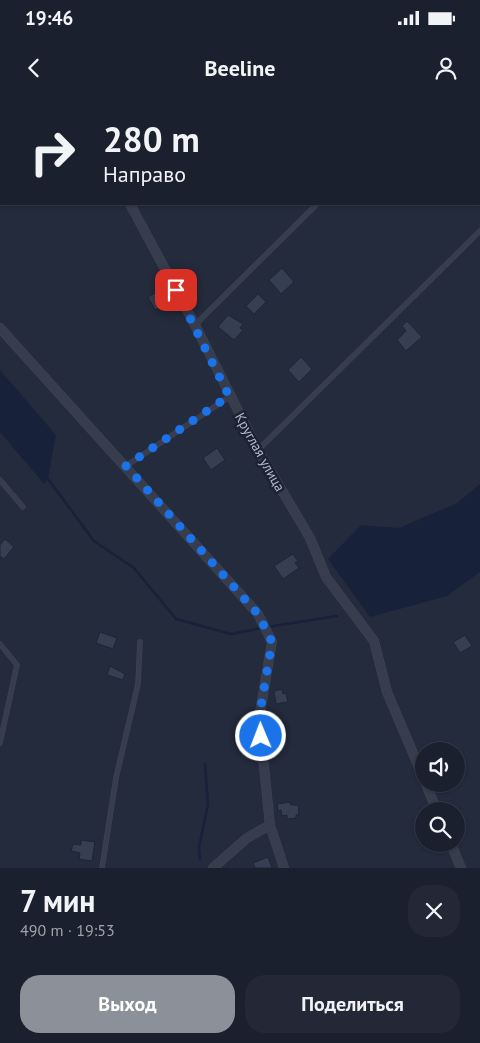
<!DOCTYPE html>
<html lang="ru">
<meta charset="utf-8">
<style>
:root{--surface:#1b202e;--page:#242836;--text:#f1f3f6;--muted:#a0a3aa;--line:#393e4a;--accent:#8c9099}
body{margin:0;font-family:"PT Sans",sans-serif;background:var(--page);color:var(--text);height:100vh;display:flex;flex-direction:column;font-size:19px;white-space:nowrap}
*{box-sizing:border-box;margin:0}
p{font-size:16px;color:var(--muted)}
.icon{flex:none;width:28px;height:28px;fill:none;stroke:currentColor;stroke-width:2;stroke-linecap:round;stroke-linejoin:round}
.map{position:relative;height:768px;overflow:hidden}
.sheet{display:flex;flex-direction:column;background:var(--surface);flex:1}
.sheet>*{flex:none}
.top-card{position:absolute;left:0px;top:0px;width:480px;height:105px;box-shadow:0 1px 4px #0004,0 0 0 1px var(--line);background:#1b202e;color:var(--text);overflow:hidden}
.controls{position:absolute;left:415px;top:642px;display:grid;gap:10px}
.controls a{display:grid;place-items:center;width:50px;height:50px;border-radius:50%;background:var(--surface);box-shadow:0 1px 4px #0004,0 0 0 1px var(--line);font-size:25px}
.pin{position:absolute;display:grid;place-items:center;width:42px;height:42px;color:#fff;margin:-21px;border-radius:10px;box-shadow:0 2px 8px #0006}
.me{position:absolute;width:55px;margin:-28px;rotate:359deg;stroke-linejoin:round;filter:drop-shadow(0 0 4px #0008)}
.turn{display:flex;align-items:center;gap:18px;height:105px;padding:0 20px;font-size:22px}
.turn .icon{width:65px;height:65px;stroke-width:2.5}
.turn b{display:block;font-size:35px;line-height:42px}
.round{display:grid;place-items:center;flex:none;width:52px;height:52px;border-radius:20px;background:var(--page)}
.overview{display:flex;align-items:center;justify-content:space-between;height:85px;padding:0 20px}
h1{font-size:30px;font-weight:600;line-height:38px}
.action{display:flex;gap:10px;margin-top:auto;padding:10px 20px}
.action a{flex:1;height:58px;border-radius:20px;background:var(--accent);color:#fff;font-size:20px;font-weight:600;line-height:58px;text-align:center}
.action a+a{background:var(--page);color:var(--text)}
.status{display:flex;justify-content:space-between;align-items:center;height:35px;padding:0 25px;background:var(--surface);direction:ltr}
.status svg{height:14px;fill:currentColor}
header{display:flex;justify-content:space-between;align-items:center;height:65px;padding:0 20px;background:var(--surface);font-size:22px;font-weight:600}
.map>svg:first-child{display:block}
.water{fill:#18213a}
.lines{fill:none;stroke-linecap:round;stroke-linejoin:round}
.stream{stroke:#18213a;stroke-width:2.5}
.building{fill:#363e52;stroke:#1f2434}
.service-casing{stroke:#414656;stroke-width:5.5}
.minor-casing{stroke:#414656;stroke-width:10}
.service{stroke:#383d4d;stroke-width:4.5}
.minor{stroke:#383d4d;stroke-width:9}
.route{stroke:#1a73e8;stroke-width:9;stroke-dasharray:0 16.2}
.labels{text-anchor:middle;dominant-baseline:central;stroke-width:5;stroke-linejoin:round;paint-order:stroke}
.street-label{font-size:14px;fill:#b4b9c8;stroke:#1d2232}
</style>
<div class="status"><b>19:46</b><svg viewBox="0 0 49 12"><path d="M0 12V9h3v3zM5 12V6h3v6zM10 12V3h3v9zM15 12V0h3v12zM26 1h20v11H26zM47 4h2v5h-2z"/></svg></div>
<header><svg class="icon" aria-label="back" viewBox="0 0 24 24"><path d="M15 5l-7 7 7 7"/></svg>Beeline<svg class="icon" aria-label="person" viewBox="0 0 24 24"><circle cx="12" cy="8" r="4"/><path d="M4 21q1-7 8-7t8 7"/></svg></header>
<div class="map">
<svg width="480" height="768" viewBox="0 0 480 768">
<rect width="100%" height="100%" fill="#242b3d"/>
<g class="water">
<polygon points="0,270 56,335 48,379 44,384 0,332"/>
<polygon points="480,384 480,472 447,496 370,517 328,459 361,425 399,428 457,403"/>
</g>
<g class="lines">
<g class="stream">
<polyline points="48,379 94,441 134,468 176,519 231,534 262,528"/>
<polyline points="267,527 337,516"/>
<polyline points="200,759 199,747 208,704 205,664"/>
</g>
</g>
<g class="building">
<polygon points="282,168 294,182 281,194 269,180"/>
<polygon points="157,192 164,205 155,210 148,197"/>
<polygon points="258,194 266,202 254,214 246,206"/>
<polygon points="228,215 243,224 240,228 243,230 234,240 218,227"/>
<polygon points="407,221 422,237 406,251 397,240 406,231 402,226"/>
<polygon points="301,257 312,269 299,282 288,270"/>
<polygon points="217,348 225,360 211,370 203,358"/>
<polygon points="5,439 14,447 4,459 0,456 0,445"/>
<polygon points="293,454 298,461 295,463 299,468 283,479 274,466"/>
<polygon points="100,532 117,538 113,549 96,543"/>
<polygon points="465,535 472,546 460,553 453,542"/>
<polygon points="110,566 125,574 123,580 107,575"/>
<polygon points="282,589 283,594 286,593 288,602 276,604 274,591"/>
<polygon points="290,702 291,705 298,705 299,715 296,715 296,718 287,719 287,715 282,716 281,710 278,711 277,704"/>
<polygon points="81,740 95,742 92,761 79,759 80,753 71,751 73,744 81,745"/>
<polygon points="268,757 272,768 255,768 253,763"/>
</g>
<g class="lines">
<defs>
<g id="service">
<polyline points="220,1 222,0"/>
<polyline points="420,1 421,0"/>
<polyline points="196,224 317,104"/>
<polyline points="259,349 480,131"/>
<polyline points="126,366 229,297"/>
<polyline points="0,380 23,407"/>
<polyline points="0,544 17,565 0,643"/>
<polyline points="102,768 116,678 138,584 140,542"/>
</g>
<g id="minor">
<polyline points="77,0 77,1"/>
<polyline points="130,104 195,225 258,350 310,438 326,477 374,541 387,592 424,679"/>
<polyline points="0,228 258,514 272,542 259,618 270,725 284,768"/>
<polyline points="426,684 437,711"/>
<polyline points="451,744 461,768"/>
<polyline points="213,768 247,738 270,725"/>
</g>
</defs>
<use href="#service" class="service-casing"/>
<use href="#minor" class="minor-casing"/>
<use href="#service" class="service"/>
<use href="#minor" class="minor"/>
</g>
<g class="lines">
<polyline class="route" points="176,190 229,296 126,366 258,514 272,542 259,618 261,636"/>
</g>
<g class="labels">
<g class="street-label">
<text transform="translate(260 352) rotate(61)">Круглая улица</text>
</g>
</g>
</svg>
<div class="controls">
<a><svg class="icon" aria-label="sound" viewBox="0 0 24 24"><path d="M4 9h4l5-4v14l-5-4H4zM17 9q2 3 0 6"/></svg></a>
<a><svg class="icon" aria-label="search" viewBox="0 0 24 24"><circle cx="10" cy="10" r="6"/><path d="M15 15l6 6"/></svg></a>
</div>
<div class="pin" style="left:176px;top:190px;background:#d93025"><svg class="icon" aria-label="arrive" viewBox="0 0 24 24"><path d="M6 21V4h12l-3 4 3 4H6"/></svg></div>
<svg class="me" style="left:261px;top:636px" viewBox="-20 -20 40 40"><circle r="17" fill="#1a73e8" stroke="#fff" stroke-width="3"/><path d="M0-11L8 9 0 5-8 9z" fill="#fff"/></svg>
<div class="top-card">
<div class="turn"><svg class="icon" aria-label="right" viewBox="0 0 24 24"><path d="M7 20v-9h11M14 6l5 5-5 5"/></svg><div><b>280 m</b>Направо</div></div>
</div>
</div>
<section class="sheet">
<div class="overview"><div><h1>7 мин</h1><p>490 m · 19:53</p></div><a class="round"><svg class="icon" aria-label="close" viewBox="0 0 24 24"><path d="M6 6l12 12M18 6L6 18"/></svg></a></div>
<div class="action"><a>Выход</a><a>Поделиться</a></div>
</section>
